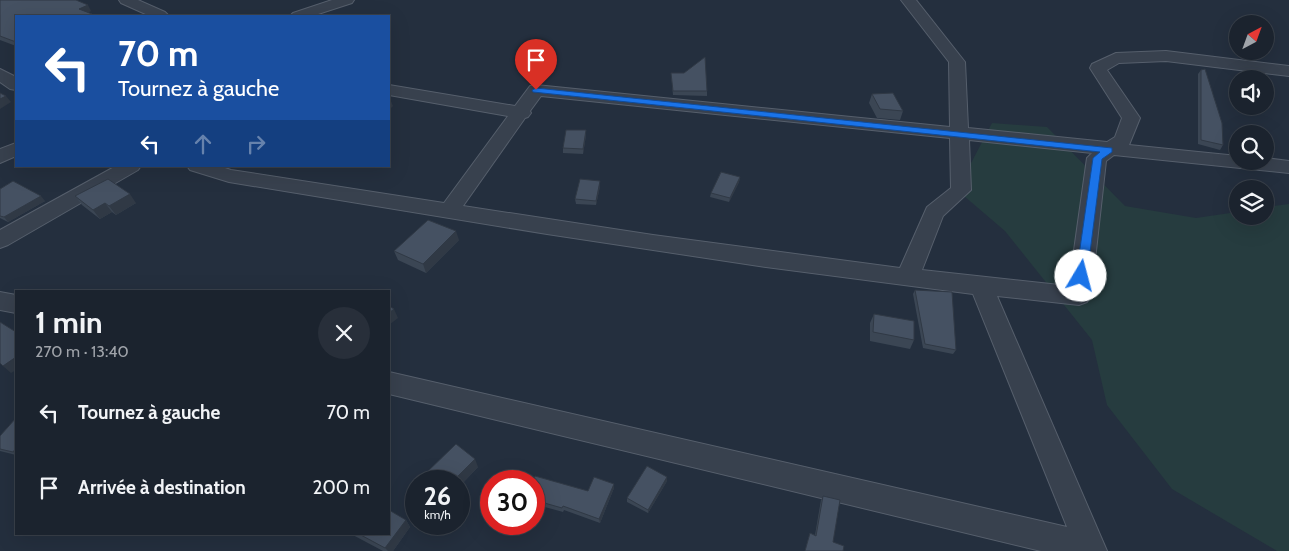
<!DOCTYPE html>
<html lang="fr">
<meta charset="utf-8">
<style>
:root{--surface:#1b232e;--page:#282f3a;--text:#f1f3f6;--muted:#a0a4aa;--line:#39404a}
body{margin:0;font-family:Cabin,sans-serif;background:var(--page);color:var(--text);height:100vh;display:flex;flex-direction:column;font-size:19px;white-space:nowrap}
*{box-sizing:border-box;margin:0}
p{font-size:16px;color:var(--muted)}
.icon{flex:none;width:28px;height:28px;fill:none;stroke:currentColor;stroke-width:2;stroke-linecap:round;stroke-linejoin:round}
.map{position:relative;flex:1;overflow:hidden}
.sheet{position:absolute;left:15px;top:290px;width:375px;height:245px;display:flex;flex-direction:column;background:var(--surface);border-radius:0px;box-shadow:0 5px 20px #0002,0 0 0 1px var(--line)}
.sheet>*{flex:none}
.guide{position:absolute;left:15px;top:15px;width:375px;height:152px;border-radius:0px;box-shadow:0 5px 20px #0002,0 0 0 1px var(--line);background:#1a4fa0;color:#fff;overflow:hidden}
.needle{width:32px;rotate:41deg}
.fabs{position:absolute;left:1229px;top:15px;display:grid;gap:10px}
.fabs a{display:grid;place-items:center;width:45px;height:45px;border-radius:50%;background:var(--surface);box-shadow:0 5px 20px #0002,0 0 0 1px var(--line);font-size:25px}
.speed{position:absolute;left:405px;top:470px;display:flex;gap:10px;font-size:25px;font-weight:700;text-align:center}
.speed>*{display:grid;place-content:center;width:65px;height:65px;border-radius:50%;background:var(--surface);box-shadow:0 5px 20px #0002,0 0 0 1px var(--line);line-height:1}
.speed small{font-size:12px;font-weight:400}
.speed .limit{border:8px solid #d22;background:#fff;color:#111}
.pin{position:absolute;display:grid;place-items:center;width:42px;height:42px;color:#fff;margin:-51px -21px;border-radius:50% 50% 50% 0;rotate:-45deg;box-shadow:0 0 5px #0007}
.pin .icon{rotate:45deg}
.me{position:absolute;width:55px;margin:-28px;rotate:8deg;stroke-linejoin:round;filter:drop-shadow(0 0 4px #0008)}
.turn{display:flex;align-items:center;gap:18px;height:105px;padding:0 20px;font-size:22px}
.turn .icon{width:65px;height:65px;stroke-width:2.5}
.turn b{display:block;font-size:35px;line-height:42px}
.lanes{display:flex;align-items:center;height:48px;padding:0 20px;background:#0003;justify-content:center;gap:25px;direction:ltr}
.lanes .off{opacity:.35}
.round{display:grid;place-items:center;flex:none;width:52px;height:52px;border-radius:26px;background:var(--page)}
.overview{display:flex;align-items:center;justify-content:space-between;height:85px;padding:0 20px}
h1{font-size:30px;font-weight:700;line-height:38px}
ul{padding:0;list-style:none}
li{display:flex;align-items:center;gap:15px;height:75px;padding:0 20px}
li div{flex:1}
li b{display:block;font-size:19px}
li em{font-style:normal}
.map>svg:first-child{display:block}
.green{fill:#263c3f}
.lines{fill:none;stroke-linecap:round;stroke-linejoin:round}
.minor-casing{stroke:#565f6c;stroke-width:2}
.minor{fill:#38414e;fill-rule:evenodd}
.wall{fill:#3b4654}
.shaded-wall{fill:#303945}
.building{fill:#455162;stroke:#303945}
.route{fill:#1a73e8;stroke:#114b97}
</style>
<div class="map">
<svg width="1289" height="551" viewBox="0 0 1289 551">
<rect width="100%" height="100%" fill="#242f3e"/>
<polygon class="green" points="992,123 1047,127 1125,206 1196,218 1237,212 1238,216 1265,216 1265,207 1289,204 1289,551 1277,551 1172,489 1107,405 1092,340 1005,231 957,190"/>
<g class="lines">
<defs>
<g id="minor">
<polygon points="119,0 138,0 165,12 168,15 150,16 121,3"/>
<polygon points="332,0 354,0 352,3 312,16 290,16 293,13"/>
<path d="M901,0H916L965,62L968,128L1107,142L1115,137L1122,118L1090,68L1092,64L1116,53L1166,51L1289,66V76L1166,61L1119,63L1107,70L1140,118L1129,145L1238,156V161H1265V158L1289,161V173L1114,155L1106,161L1091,296L1087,302L1079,305L997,296L1107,551H1041L389,394V372L1067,527L973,294L759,266L547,234L229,182L190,170L187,166H219L231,170L444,203L508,116L389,95V85L515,106L530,86L536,85L950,127L949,62ZM541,96L950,138L951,188L927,207L900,268L653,235L463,206L525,118L528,117L531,113L530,111ZM969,140L1092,153L1087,158L1069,286L922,270L943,216L971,190Z"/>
<polygon points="0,69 16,77 16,90 10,89 0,82"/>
<polygon points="16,143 16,156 0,163 0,149"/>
<polygon points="116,166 141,166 138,170 8,245 0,248 0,230"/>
<polygon points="0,292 16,295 16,313 0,310"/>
</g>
</defs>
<use href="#minor" class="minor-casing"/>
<use href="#minor" class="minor"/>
</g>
<g class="wall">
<polygon points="0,0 91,11 87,12 16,16 16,46 0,40"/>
<polygon points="1201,70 1223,145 1220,150 1198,144 1198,74"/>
<polygon points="671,73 707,91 707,96 673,95"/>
<polygon points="872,94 903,111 900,120 877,118 869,103"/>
<polygon points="586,130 586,135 583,154 563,153 563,148"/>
<polygon points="740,177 739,182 729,202 710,197 711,193"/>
<polygon points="600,186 596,205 576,204 575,199"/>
<polygon points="0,189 45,201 8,222 0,218"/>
<polygon points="75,196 136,203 116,215 112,212 100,219 82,205"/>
<polygon points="459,240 426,273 398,260 394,251"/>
<polygon points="915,290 956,350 953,354 923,348 913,294"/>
<polygon points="874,314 914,340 910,349 870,341 870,323"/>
<polygon points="16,418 16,455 0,451 0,436"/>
<polygon points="478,467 459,487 459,481 429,481 425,474"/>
<polygon points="534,481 588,491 614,488 600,523 564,510 563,512 534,504"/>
<polygon points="667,481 648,513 627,502 627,498"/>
<polygon points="823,496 833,542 843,551 805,551 810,533 815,535 821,500"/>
<polygon points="406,520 410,527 393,551 383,551 351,534 389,534"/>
</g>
<g class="shaded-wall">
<polygon points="88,5 91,11 82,14 79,9"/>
<polygon points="6,96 11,102 0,109 0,99"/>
<polygon points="390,99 393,106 389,110 389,101"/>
<polygon points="586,130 586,135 583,154 583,149"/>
<polygon points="740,177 739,182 729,202 730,198"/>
<polygon points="600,181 600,186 596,205 596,201"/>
<polygon points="130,194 136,203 116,215 109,206"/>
<polygon points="41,196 45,201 8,222 4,217"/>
<polygon points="105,203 112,212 100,219 93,210"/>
<polygon points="456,231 459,240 426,273 423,264"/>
<polygon points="394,309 398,318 389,325 389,313"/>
<polygon points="16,357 16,370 11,373 3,366"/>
<polygon points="16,448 16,454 13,452"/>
<polygon points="475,459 478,467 459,487 459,481 453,481"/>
<polygon points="667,477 667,481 648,513 648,510"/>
<polygon points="614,484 614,488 600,523 599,519"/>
<polygon points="406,520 410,527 393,551 388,551 385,548"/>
</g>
<g class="building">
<polygon points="0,0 76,0 88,5 79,9 92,14 88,16 16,16 16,42 0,36"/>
<polygon points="705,57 707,91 673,91 671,73 684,73"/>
<polygon points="1205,69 1222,123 1223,145 1201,140 1201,70"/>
<polygon points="0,93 6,96 0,99"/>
<polygon points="893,93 903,111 880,109 872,94"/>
<polygon points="566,130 586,130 583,149 563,148"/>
<polygon points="721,172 740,177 730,198 711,193"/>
<polygon points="108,179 130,194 109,206 105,203 93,210 75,196"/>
<polygon points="580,179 600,181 596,201 575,199"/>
<polygon points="13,181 41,196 4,217 0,216 0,189"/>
<polygon points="428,220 456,231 423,264 394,251"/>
<polygon points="915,290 952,292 956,350 925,344"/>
<polygon points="389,306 394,309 389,313"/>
<polygon points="874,314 914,321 914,340 873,332"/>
<polygon points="0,322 16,332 16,357 3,366 0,363"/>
<polygon points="16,418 16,448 13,452 0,449 0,436"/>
<polygon points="456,444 475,459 453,481 434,481 425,474"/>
<polygon points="647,466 667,477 648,510 627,498"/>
<polygon points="535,476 588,491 594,477 614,484 599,519 563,506 562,508 534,500 534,481 533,481"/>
<polygon points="823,496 840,500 833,542 844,546 843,551 805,551 810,533 816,536"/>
<polygon points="389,510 406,520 385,548 359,534 389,534"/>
</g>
<polygon class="route" points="536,88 1112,148 1112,152 1102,159 1087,276 1081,280 1076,276 1093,158 1100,152 533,92 532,90"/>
</svg>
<div class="fabs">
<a><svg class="needle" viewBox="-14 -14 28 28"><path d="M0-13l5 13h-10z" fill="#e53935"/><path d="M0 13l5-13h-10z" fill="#a0a4aa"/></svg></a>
<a><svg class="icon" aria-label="sound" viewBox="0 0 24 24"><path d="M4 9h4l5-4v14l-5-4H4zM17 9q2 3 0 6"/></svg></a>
<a><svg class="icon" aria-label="search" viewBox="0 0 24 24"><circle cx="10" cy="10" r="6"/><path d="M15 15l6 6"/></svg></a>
<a><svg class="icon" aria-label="layers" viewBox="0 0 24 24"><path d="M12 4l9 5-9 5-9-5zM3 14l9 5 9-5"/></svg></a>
</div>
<div class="speed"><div>26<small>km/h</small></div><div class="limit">30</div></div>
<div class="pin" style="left:536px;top:90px;background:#d93025"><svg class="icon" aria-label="arrive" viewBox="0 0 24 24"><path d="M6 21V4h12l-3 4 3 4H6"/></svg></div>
<svg class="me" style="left:1081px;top:276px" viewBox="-20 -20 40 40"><circle r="19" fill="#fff"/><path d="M0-13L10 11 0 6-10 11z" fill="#1a73e8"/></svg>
<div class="guide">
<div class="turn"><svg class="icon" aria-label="left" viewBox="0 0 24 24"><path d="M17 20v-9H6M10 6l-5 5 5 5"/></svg><div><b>70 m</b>Tournez à gauche</div></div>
<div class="lanes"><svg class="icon" aria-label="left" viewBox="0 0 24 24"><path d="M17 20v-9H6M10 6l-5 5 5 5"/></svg><svg class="icon off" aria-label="ahead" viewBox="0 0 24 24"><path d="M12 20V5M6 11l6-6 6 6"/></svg><svg class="icon off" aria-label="right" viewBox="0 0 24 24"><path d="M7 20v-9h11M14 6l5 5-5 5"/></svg></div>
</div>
<section class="sheet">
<div class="overview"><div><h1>1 min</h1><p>270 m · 13:40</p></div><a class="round"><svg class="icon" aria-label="close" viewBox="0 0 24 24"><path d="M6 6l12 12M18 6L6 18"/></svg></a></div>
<ul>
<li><svg class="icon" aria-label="left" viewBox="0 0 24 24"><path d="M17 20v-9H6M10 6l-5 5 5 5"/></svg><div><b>Tournez à gauche</b></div><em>70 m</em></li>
<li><svg class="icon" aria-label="arrive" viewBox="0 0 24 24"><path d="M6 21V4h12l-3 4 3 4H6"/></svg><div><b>Arrivée à destination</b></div><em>200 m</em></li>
</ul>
</section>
</div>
